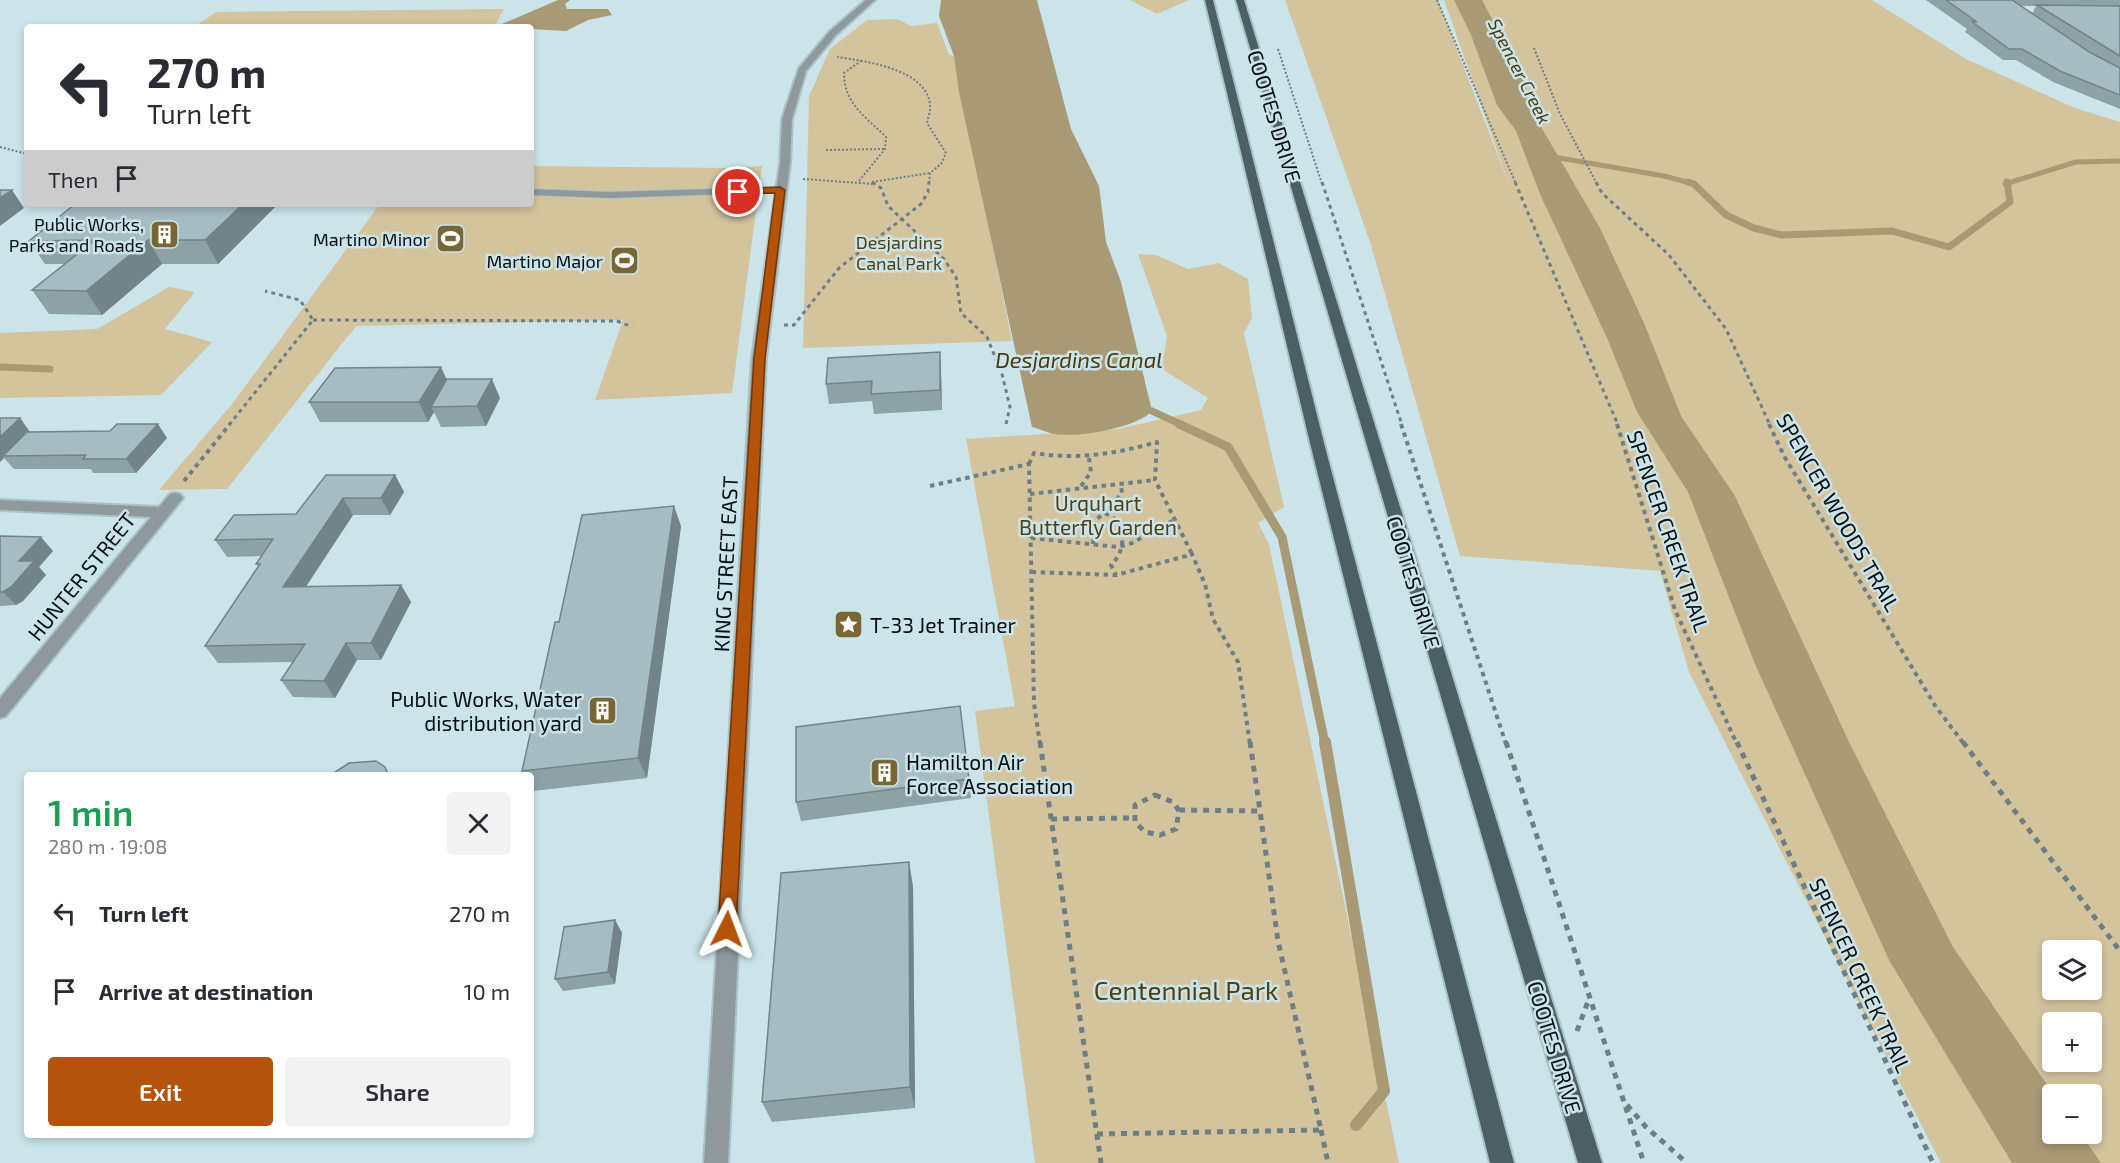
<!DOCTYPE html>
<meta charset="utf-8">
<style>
:root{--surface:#fff;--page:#f2f2f3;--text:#2b2b33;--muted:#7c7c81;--accent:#b45309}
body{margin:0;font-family:"Exo 2",sans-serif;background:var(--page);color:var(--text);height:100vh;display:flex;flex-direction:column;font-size:22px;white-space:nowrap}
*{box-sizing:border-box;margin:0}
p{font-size:20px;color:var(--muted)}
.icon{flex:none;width:33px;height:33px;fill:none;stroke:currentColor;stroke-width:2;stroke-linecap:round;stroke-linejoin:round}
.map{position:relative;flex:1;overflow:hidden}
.sheet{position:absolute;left:24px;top:772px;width:510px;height:366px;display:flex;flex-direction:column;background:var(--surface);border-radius:6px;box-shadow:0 3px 9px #0003}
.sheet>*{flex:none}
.banner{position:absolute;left:24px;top:24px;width:510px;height:183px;border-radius:6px;box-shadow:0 3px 9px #0003;background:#fff;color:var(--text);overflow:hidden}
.controls{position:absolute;left:2042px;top:940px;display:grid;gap:12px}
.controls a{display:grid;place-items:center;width:60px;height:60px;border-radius:6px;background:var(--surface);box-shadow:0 3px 9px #0003;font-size:30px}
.pin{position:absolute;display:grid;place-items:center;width:51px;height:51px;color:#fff;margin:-26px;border:3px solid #fff;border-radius:50%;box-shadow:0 2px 6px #0007}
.me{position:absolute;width:66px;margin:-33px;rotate:3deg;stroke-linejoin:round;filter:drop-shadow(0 0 4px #0008)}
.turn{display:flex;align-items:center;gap:21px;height:126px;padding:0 24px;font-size:27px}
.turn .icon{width:78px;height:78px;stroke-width:2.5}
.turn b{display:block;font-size:42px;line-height:51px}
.then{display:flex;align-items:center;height:57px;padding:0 24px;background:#0003;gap:12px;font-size:22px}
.round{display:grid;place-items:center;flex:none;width:63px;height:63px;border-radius:6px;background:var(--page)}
.headline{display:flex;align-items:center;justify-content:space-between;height:102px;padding:0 24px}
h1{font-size:36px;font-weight:600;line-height:45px;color:#1e9e55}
.button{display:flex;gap:12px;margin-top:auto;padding:12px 24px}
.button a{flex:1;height:69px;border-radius:6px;background:var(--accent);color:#fff;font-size:24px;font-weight:600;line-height:69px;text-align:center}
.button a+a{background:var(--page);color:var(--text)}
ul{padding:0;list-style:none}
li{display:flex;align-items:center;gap:18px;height:78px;padding:0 24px}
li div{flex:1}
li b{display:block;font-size:22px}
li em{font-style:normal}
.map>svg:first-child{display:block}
.green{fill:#d3c49e;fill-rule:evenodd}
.water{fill:#a99a76}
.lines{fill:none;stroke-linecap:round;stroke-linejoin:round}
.stream-far3{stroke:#a99a76;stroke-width:5}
.stream-far2{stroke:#a99a76;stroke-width:7}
.stream-far1{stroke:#a99a76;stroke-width:9}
.stream{stroke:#a99a76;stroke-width:12}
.service-casing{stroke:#abc2c7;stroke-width:2}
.minor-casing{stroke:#abc2c7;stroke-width:4}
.primary-casing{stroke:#abc2c7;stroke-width:4}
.path-far3{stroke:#6e7f83;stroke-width:2;stroke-dasharray:2 2;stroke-linecap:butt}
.path-far2{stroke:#6e7f83;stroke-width:3;stroke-dasharray:4 4;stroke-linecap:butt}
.path-far1{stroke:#6e7f83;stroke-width:4;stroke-dasharray:4.5 4.5;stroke-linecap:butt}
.path{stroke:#6e7f83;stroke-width:5;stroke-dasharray:6 6;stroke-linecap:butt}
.service{fill:#8e999b;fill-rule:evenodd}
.minor{fill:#8e999b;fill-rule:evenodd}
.primary{fill:#4c5f63;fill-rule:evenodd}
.wall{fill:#8da2a7;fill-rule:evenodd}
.shaded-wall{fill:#738488}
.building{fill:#a4bcc2;stroke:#738488;stroke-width:1.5}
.route{fill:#b45309;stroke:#753606;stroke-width:1.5}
.labels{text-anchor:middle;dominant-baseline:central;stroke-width:5;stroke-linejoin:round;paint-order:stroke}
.far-water-label{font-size:18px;font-style:italic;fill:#4a3a0a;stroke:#cbe4ea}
.far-poi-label{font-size:18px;fill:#060e10;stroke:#cbe4ea;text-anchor:end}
.far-park-label{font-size:18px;fill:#514112;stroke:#cbe4ea}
.street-label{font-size:21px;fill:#060e10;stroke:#cbe4ea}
.park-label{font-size:21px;fill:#514112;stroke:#cbe4ea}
.poi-label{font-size:21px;fill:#060e10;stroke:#cbe4ea;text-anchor:start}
.water-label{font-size:22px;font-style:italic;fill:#4a3a0a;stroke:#cbe4ea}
.near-park-label{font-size:26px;fill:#514112;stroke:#cbe4ea}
</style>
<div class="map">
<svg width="2120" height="1163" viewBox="0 0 2120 1163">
<rect width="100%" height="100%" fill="#cbe4ea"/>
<g class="green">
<polygon points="1130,0 1189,0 1157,14"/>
<path d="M1285,0H1438L1510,187L1444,0H1872L1966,59L2075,108L2120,122V1163H1941L1689,672L1660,571L1460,556L1370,242ZM2052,951H2091V990H2052ZM2052,1023H2091V1062H2052ZM2052,1095H2091V1134H2052Z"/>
<polygon points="504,9 494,27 194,27 216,12"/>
<polygon points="897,19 911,26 937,23 949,55 954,56 1012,341 803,348 809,96 830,49 867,20"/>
<polygon points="531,166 731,168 762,166 732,393 595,400 623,320 356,326 227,489 159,490 232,404 380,204 531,204"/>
<polygon points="1138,254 1156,255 1188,269 1219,263 1248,279 1252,318 1244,333 1284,507 1258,523 1269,544 1399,1163 1035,1163 975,711 1015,706 966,439 1118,429 1201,410 1208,398 1162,369 1167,336"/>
<polygon points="169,287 195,292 165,329 212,342 161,395 0,398 0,333 97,329"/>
</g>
<g class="water">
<polygon points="558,0 570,0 565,4 567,9 608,9 612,15 588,20 566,31 495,27"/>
<path d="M941,0H1037L1071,129L1099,186L1106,242L1121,282L1152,411C1137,428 1077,438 1055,434C1048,433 1040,429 1032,427L959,92L954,56L939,16Z"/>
<path d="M1454,0H1482L1498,30L1496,47C1518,68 1526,77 1530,108L1600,228L1644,323L1681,416L1735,496L1850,744L1953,947L2054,1095H2052V1134H2081L2101,1163H2012L1889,960L1755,664L1688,492L1637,412L1607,338L1540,194L1516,131L1497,105L1471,35Z"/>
</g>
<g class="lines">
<g class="stream-far3">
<polyline points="1548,156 1664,176 1694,184"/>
<polyline points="2005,184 2076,162 2120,161"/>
</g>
<g class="stream-far2">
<polyline points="1688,182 1694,184 1726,215 1754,228 1781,235 1892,231 1949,247 2010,202 2007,182"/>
<polyline points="0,367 50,369"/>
<polyline points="1152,411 1182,425"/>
</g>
<polyline class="stream-far1" points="1179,424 1228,447 1282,537 1325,744"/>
<polyline class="stream" points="1325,742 1384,1091 1356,1125"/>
<defs>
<polygon id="service" points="780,187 784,190 783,192 609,198 531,195 531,189 609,192"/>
<g id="minor">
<polygon points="866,0 875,0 836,35 806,71 792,119 790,163 766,358 728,1163 704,1163 752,358 780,163 782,119 799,68 830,31"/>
<polygon points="175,493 180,494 183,498 180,502 6,716 0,718 0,698 151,517 0,510 0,500 159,507 170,494"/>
</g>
<g id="primary">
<polygon points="1205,0 1213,0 1324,443 1514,1163 1490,1163 1310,443"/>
<polygon points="1236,0 1244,0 1602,1163 1578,1163"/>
</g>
</defs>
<use href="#service" class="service-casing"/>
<use href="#minor" class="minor-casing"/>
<use href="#primary" class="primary-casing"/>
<g class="path-far3">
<polyline points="1437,0 1516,184"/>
<polyline points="1534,48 1560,114 1597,184"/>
<polyline points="1278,49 1322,184"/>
<path d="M837,57C865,61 927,69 930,105C931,110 928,117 927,123L946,153L941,164L930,173L929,184"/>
<polyline points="0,147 27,154"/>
<polyline points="826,150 885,149"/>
<polyline points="803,179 874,184"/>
<path d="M859,181L885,149L886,137C866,117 844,104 844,73L861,61"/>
<polyline points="872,182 930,173"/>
</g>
<g class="path-far2">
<polyline points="872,182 881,188 888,206 944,259 956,277 961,313 987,337 1002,374 1010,407 1006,424"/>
<polyline points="1322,182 1402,425"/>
<polyline points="1515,182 1618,425"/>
<polyline points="1596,182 1602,193 1669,255 1726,329 1770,425"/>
<polyline points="313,320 617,321 632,327"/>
<polyline points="784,325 794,325 839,268 921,204 928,192 929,182"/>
<polyline points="229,425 313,320 300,300 265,291"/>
</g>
<g class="path-far1">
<polyline points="1401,424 1506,744"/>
<polyline points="1617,424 1675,610 1737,744"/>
<polyline points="1769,424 1784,456 1936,707 1964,744"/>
<path d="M1029,464L1034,453C1077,460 1115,454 1157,442L1155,480L1191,552L1186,556L1116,575L1031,572"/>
<polyline points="184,481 230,424"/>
<polyline points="930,486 1029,464 1034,703 1040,744"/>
<polyline points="1081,486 1091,472 1089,458"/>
<polyline points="1030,494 1155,480"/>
<path d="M1105,513L1120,522C1124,539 1124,552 1111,565L1116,575"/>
<polyline points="1031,538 1118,547 1132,543 1176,519"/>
<polyline points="1093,544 1095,520 1105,513 1122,493 1121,485"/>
<polyline points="1191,552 1205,584 1213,619 1238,662 1250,744"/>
</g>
<g class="path">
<polyline points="1040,742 1101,1163"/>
<polyline points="1250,742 1260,811"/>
<polyline points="1506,742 1644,1163"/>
<polyline points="1737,742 1933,1163"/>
<polyline points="1963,742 2120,951"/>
<polygon points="1155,795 1173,802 1179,811 1176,829 1160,835 1145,832 1135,822 1135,805"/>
<polyline points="1051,819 1133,818"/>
<polyline points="1577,1031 1590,996"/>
<polyline points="1627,1105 1646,1127 1687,1163"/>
<polyline points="1321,1130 1328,1163"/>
<polyline points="1097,1134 1321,1130 1278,941 1260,811 1179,810"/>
</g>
<use href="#service" class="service"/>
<use href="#minor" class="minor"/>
<use href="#primary" class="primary"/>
</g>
<g class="wall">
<path d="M1926,0H2120V109L2053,82L2016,60H2003L1965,32L1967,29ZM2020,6H2036L2032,14Z"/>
<polygon points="278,204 218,264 162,264 102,315 49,314 32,290 65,264 45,264 29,241"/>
<polygon points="941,372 942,410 874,414 872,401 829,404 826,384"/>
<polygon points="447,381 500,398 486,426 441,427 434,412 428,422 320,422 309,402"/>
<polygon points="20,418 30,432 167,438 136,473 93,473 91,469 14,469 4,458 0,462"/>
<polygon points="395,475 404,492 390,515 353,515 306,587 401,585 411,602 381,660 357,660 335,698 293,697 281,680 293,662 218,663 205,646 258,566 256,564 261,556 227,557 215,540 296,514"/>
<polygon points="681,526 647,778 533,791 531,788 531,776 524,776 522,771 559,622"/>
<polygon points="0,536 53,551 39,567 46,575 23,601 16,605 0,606"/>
<polygon points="969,779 971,798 801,821 796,802"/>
<polygon points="909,862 913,887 915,1108 772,1122 762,1102"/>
<polygon points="615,920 622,933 615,984 563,991 555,979"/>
</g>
<g class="shaded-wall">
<polygon points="12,190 24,208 0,226 0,198"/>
<polygon points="243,204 278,204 218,264 205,240"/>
<polygon points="148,240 162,264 102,315 86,291"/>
<polygon points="940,352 941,372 942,410 940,390"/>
<polygon points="441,367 450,387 431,407 434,412 428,422 419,402"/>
<polygon points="492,379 500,398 486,426 477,406"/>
<polygon points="20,418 30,432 3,456 4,458 0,462 0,437"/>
<polygon points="158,424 167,438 136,473 126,459"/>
<polygon points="395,475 404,492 390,515 381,498"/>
<polygon points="343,498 353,515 294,604 283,587"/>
<polygon points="674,506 681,526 647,778 638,758"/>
<polygon points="41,537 53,551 39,567 46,575 23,601 16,605 3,592 19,561"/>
<polygon points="401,585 411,602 381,660 371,643"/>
<polygon points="346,643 357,660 335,698 324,681"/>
<polygon points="909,862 913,887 915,1108 910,1087"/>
<polygon points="615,920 622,933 615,984 608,972"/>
</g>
<g class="building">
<polygon points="1946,0 2012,0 2091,53 2120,68 2120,95 2060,71 2022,49 2009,49 1971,21 1977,22"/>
<polygon points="2037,5 2120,6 2120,56"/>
<polygon points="0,190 12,190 0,198"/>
<polygon points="75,204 243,204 205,240 148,240 86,291 32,290 95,240 29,241"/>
<polygon points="940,352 940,390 871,394 872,381 826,384 828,358"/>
<polygon points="441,367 419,402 309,402 335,368"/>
<polygon points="447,379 492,379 477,406 431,407"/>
<polygon points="0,418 20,418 0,437"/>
<polygon points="117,424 158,424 126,459 83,459 86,455 3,456 27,432 110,431"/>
<polygon points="326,475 395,475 381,498 343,498 283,587 401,585 371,643 346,643 324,681 281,680 305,644 205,646 260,564 256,564 273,539 215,540 234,515 296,514"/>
<polygon points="674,506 638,758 522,771 555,622 559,622 582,515"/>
<polygon points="0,536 41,537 19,561 34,561 11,587 3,592 0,592"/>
<polygon points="960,706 969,779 796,802 796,727"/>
<polygon points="376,761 385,767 389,776 329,776 349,763"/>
<polygon points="909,862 910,1087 762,1102 781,873"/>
<polygon points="615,920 608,972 555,979 564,927"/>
</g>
<polygon class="route" points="780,187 785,190 765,358 736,929 733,935 727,937 720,935 718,929 754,358 775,193 738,194 734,192 738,189"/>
<defs>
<symbol id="building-square" viewBox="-11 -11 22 22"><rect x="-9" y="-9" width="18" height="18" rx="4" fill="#796635" stroke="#cbe4ea"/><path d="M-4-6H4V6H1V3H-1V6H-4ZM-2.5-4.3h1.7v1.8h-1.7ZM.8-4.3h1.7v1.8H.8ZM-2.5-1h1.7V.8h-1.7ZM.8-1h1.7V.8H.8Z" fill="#fff"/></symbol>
<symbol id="stadium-square" viewBox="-11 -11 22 22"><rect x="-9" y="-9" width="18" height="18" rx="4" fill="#796635" stroke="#cbe4ea"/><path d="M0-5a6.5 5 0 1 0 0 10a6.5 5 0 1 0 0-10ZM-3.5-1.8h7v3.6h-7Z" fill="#fff"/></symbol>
<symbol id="sight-square" viewBox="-11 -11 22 22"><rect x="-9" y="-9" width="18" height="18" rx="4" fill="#796635" stroke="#cbe4ea"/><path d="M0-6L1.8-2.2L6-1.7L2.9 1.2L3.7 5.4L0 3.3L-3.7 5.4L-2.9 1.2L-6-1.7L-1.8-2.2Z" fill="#fff"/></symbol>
</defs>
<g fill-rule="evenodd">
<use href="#building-square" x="148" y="218" width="33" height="33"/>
<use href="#stadium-square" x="434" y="222" width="33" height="33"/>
<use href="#stadium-square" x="608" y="244" width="33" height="33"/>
<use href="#sight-square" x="832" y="608" width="33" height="33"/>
<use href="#building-square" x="586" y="694" width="33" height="33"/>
<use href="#building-square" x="868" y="756" width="33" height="33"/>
</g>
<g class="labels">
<g class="far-water-label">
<text transform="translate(1520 71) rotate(63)">Spencer Creek</text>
</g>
<g class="far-poi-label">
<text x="144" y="224">Public Works,<tspan x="144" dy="21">Parks and Roads</tspan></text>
<text x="430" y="239">Martino Minor</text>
<text x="603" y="261">Martino Major</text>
</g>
<g class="far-park-label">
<text x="899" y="242">Desjardins<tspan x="899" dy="21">Canal Park</tspan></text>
</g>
<g class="street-label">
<text transform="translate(1275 116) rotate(73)">COOTES DRIVE</text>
<text transform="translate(1839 512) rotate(60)">SPENCER WOODS TRAIL</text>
<text transform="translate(1669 531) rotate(71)">SPENCER CREEK TRAIL</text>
<text transform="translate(725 564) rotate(-87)">KING STREET EAST</text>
<text transform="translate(81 576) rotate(-51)">HUNTER STREET</text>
<text transform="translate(1414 582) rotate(73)">COOTES DRIVE</text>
<text transform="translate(1861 975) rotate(65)">SPENCER CREEK TRAIL</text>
<text transform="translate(1555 1047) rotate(73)">COOTES DRIVE</text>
</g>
<g class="park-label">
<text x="1098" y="502">Urquhart<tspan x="1098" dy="24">Butterfly Garden</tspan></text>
</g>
<g class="poi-label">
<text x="870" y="624">T-33 Jet Trainer</text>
<text x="582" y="698" text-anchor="end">Public Works, Water<tspan x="582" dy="24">distribution yard</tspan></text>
<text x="906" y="761">Hamilton Air<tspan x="906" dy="24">Force Association</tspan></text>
</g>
<g class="water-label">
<text x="1079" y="359">Desjardins Canal</text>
</g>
<g class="near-park-label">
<text x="1186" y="989">Centennial Park</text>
</g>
</g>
</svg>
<div class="controls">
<a><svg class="icon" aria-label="layers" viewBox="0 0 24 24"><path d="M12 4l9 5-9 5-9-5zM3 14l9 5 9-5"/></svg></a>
<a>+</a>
<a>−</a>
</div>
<div class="pin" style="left:738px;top:192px;background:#d93025"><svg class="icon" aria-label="arrive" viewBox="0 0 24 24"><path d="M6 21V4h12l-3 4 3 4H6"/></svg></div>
<svg class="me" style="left:727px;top:929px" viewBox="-20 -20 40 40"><path d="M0-17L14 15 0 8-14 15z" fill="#b45309" stroke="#fff" stroke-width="4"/></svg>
<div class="banner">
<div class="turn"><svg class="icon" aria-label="left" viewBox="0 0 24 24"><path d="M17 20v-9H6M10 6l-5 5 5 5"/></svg><div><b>270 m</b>Turn left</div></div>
<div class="then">Then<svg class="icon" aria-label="arrive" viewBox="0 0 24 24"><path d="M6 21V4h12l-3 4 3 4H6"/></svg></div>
</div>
<section class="sheet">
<div class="headline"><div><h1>1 min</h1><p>280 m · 19:08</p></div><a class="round"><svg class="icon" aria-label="close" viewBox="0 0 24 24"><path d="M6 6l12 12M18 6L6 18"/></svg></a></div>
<ul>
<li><svg class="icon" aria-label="left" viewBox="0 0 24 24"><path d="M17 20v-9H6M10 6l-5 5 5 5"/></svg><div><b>Turn left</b></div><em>270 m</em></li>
<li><svg class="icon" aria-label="arrive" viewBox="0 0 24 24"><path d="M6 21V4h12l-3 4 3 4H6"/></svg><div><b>Arrive at destination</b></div><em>10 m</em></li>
</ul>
<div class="button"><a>Exit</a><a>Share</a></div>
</section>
</div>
